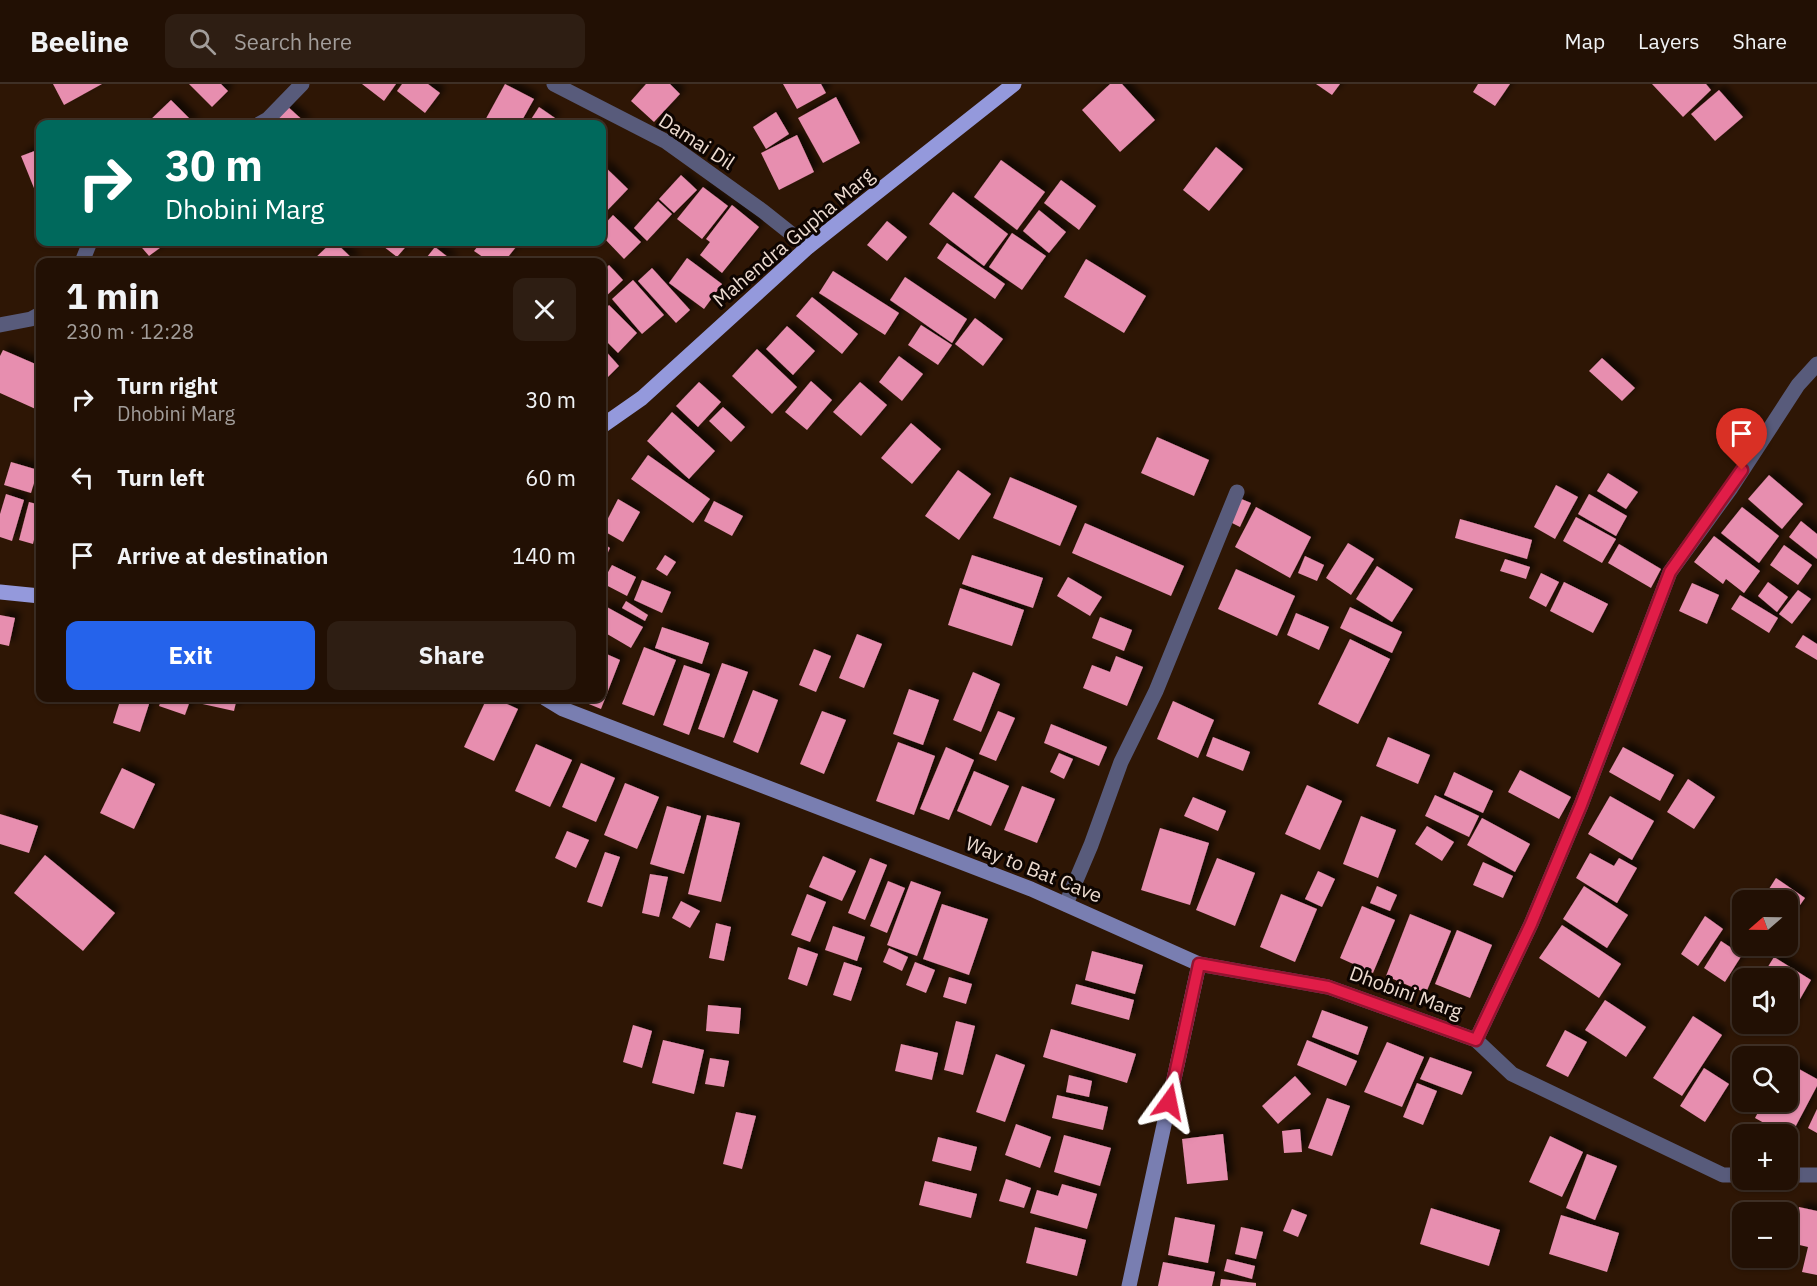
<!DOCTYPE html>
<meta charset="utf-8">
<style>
:root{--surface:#221004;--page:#2e1e13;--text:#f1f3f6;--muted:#a29d9a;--line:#3f3026;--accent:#2563eb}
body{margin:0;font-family:"IBM Plex Sans",sans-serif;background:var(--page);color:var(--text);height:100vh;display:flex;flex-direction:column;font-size:22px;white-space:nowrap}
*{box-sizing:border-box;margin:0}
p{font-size:20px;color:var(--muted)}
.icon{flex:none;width:33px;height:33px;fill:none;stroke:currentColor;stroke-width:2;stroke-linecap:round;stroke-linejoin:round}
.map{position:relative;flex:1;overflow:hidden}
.side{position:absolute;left:36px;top:174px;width:570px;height:444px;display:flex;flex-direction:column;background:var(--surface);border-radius:12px;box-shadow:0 2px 4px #0004,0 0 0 2px var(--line)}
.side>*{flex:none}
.top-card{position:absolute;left:36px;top:36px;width:570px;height:126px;border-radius:12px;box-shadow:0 2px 4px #0004,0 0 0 2px var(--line);background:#00695c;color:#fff;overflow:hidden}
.needle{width:39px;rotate:250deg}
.fabs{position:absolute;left:1732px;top:806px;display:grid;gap:12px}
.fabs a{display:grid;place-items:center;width:66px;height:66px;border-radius:12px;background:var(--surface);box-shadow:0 2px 4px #0004,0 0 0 2px var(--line);font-size:30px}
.pin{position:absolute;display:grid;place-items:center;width:51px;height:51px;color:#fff;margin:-62px -26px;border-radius:50% 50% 50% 0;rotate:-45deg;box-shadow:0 0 6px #0007}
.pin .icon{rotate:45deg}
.me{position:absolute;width:66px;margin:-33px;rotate:12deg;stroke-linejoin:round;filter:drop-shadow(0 0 4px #0008)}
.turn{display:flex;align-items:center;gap:21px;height:126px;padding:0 30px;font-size:27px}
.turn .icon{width:78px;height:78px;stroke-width:2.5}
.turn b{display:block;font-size:42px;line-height:51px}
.round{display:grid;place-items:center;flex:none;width:63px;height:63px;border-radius:12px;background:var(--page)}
.overview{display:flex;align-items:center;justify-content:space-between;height:102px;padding:0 30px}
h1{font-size:36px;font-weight:700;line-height:45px}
.button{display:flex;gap:12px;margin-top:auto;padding:12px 30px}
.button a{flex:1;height:69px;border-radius:12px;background:var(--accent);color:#fff;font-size:24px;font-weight:700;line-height:69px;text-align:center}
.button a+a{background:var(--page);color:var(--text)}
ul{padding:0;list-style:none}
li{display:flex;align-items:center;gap:18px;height:78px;padding:0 30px}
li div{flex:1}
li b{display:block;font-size:22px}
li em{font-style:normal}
header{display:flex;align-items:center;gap:36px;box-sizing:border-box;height:84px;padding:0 30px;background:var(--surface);border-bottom:2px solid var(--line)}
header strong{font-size:28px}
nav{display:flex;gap:33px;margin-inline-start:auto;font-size:21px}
.search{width:420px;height:54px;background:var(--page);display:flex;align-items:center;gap:15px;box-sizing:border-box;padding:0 21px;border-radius:12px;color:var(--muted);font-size:22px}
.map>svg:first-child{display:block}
.building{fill:#e78eaf;filter:url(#shadow)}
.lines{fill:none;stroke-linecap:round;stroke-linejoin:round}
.minor{stroke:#585b7b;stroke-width:15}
.secondary{stroke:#797eb1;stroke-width:15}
.primary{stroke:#9499dc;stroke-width:15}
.route-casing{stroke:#92132f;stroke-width:15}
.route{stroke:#e11d48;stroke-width:10}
.labels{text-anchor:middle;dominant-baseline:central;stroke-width:6;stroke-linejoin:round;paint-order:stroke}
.street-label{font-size:20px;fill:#eddcd1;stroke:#0e0501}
</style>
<header>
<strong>Beeline</strong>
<div class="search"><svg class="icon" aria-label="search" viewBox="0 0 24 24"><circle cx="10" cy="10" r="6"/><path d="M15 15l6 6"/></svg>Search here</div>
<nav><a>Map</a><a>Layers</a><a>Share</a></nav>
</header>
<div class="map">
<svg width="1817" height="1202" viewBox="0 0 1817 1202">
<defs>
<filter id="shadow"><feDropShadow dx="5.5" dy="-5.5" stdDeviation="3" flood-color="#0009"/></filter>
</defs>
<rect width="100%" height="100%" fill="#2e1605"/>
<g class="building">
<polygon points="53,0 102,0 64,21"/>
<polygon points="189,0 221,0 228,7 212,23"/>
<polygon points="362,0 396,0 384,17"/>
<polygon points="402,0 428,0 440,9 425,29 397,7"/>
<polygon points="505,0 534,15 520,40 483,40"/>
<polygon points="646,0 670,0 680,10 654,38 631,17"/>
<polygon points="783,0 821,0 826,9 797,25"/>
<polygon points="1110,0 1122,0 1155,36 1120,68 1082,26"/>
<polygon points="1316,0 1340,0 1332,11"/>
<polygon points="1478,0 1510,0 1495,22 1473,8"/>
<polygon points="1652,0 1706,0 1711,6 1683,33"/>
<polygon points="1719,6 1743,33 1715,57 1691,30"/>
<polygon points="836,13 860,59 823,79 798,34"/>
<polygon points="171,16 195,40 146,40"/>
<polygon points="287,22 307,40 270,40"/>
<polygon points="539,23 555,34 550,40 528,40"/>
<polygon points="776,28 789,50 766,65 753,43"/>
<polygon points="797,51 814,88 779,106 761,69"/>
<polygon points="1216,63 1243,85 1209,127 1183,106"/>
<polygon points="40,65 40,113 38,114 21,72"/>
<polygon points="1001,76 1045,108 1017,146 974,113"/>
<polygon points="602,80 628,105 602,132"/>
<polygon points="681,91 697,106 674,129 659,115"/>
<polygon points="1061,96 1096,122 1079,146 1044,119"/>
<polygon points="703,103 728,122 702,155 677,135"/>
<polygon points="953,108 1008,150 984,182 929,140"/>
<polygon points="658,117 672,130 647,157 634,144"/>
<polygon points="732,121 759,143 722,189 700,171 710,158 706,155"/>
<polygon points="1039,126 1066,148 1049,169 1023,147"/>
<polygon points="613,131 641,158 624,175 602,152 602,143"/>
<polygon points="887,137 907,153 887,177 867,161"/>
<polygon points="1012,149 1046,172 1022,206 989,183"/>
<polygon points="137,158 168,158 149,172"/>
<polygon points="332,158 335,158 356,178 311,178"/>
<polygon points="381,158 410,158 397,173 379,159"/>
<polygon points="481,158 520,158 504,178 490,178 474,167"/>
<polygon points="947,159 1005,200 995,215 937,174"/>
<polygon points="435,163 453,177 452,178 423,178"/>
<polygon points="687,174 722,200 704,225 669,199"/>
<polygon points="1086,175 1146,212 1124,249 1064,213"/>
<polygon points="609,181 623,196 602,216 602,188"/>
<polygon points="652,184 690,226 676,239 638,197"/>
<polygon points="833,187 899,229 885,251 819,209"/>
<polygon points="905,193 967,235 952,259 890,216"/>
<polygon points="633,196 664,231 642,250 612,215"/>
<polygon points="812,213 858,250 842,270 796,232"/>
<polygon points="609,221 637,249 618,269 602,253 602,229"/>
<polygon points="975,234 1003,255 983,282 955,260"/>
<polygon points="921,241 952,261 938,281 908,261"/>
<polygon points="787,242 815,267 793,291 766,265"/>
<polygon points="602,263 619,282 602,299"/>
<polygon points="757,265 797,303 772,330 732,292"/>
<polygon points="3,266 40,282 40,327 0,309 0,272"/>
<polygon points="899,272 923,290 902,317 879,298"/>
<polygon points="1602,274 1635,304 1622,317 1589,287"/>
<polygon points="811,297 832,316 807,346 785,328"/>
<polygon points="699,298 721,318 698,343 676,322"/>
<polygon points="860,298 887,321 861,352 833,328"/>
<polygon points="723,323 745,343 731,358 709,337"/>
<polygon points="672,328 715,367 689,395 647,357"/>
<polygon points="911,339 941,365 912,400 881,374"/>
<polygon points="1157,353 1209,376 1194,412 1141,389"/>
<polygon points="648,371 710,415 693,439 631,395"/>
<polygon points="11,378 38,386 31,409 4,401"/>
<polygon points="958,386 991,410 959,456 925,432"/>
<polygon points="1608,389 1638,408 1626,425 1597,407"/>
<polygon points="1769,391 1803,420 1782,445 1748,415"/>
<polygon points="1010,393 1077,422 1060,462 993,434"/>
<polygon points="1556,401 1578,413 1555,455 1534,443"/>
<polygon points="6,410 24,416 12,457 0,453 0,430"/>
<polygon points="1589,410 1627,432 1616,452 1578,430"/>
<polygon points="1239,414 1251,419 1240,443 1228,437"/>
<polygon points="618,415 640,428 623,458 602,446"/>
<polygon points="714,417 743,432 732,452 704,437"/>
<polygon points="29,418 40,421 40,430 33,460 19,456"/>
<polygon points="1256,423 1311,453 1290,494 1235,463"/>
<polygon points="1742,423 1779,452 1759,479 1721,449"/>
<polygon points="1576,433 1616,455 1602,479 1563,457"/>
<polygon points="1460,435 1532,456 1527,475 1455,454"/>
<polygon points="1801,437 1817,450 1817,475 1789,453"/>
<polygon points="1085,439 1184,482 1171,512 1072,469"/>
<polygon points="1714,452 1760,487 1744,509 1726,495 1723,500 1694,478"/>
<polygon points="602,459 610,464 602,481"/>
<polygon points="1348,459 1374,475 1351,511 1326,494"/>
<polygon points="1619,460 1661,485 1651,504 1608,479"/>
<polygon points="1784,461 1812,481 1798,501 1770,481"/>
<polygon points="665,471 676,478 667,492 656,485"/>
<polygon points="972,471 1043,494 1033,524 962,500"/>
<polygon points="1305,472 1324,481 1317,497 1298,489"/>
<polygon points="1505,475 1530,483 1526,495 1500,487"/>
<polygon points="612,481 636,493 627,512 602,499"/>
<polygon points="1377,482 1413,505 1392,538 1356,515"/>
<polygon points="1236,485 1295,512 1277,552 1218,525"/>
<polygon points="1541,489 1559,498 1546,523 1529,514"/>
<polygon points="1068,493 1102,513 1090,532 1057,512"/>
<polygon points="642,496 671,508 662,529 634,516"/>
<polygon points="1564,498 1608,520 1593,549 1550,527"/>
<polygon points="1768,498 1788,513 1777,528 1758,512"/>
<polygon points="1692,499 1719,511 1707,540 1679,527"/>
<polygon points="960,504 1024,526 1012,562 948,541"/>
<polygon points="1798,506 1811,515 1792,540 1779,530"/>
<polygon points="1740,511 1778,534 1769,549 1731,525"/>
<polygon points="626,517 648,531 645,537 622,524"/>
<polygon points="605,522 643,543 631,564 602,547 602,528"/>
<polygon points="1350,523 1402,548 1392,569 1340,544"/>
<polygon points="1296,529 1329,543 1319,566 1287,551"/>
<polygon points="0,531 15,534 9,562 0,560"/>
<polygon points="1100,533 1132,546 1124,567 1092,554"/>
<polygon points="662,543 709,559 702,580 655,564"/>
<polygon points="857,550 882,560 864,604 839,594"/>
<polygon points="1803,551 1817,560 1817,576 1795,563"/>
<polygon points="1350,555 1390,575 1358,640 1318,620"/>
<polygon points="644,563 676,576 654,632 622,620"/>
<polygon points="814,565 831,572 816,608 799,601"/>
<polygon points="602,568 620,576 601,625 574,614 602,614"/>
<polygon points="1116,572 1143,583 1127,622 1083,604 1092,581 1110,588"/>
<polygon points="722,579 748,588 724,654 698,645"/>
<polygon points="684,581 710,590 689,651 663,641"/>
<polygon points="973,588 1000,600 981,648 953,636"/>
<polygon points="909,605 939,616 923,661 893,650"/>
<polygon points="753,606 778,616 758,669 733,658"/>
<polygon points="121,614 151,614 140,648 113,639"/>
<polygon points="162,614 191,614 185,631 159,622"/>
<polygon points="200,614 237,614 234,627 198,619"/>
<polygon points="487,614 494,614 518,625 494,677 464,663"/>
<polygon points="1173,617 1214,636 1198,674 1157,655"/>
<polygon points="822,627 846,636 824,690 800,680"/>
<polygon points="998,627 1015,634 996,677 979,670"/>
<polygon points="1051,640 1107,663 1099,682 1044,659"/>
<polygon points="1213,653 1250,668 1243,687 1206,672"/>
<polygon points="1388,653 1430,671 1418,700 1376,682"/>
<polygon points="898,658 935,672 914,731 876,717"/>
<polygon points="536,660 572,676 550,723 515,707"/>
<polygon points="946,663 974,676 949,736 920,725"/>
<polygon points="1623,663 1674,691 1660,717 1609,688"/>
<polygon points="1059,669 1073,675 1064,695 1050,688"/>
<polygon points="581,679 615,694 596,738 562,723"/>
<polygon points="122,684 155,700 134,745 100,729"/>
<polygon points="1520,686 1571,713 1559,735 1508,708"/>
<polygon points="974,687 1009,702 991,742 957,727"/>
<polygon points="1454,688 1493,707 1483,729 1444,711"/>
<polygon points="1688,695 1715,713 1694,745 1667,728"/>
<polygon points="625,699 659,713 637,765 604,751"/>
<polygon points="1307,701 1342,717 1320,766 1285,750"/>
<polygon points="1022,702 1055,715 1037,759 1004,746"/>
<polygon points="1435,711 1479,732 1469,753 1425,732"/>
<polygon points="1610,712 1654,737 1632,776 1588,750"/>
<polygon points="1193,713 1226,727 1218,747 1184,732"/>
<polygon points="667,722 701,732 684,790 650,780"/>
<polygon points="0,730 38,742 29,769 0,760"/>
<polygon points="707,731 740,739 721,818 688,810"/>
<polygon points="1361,732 1396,746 1378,794 1343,780"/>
<polygon points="1482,734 1530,760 1515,788 1467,761"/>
<polygon points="1427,742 1454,758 1442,777 1415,760"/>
<polygon points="1160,744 1209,759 1190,821 1141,806"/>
<polygon points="567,747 589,756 576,784 555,774"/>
<polygon points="605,768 620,773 602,823 587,818"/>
<polygon points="1590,769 1614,782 1619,774 1637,784 1617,819 1576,794"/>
<polygon points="45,771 115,829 83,867 14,809"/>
<polygon points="823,772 856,787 842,817 809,803"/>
<polygon points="870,774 887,781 865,836 848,829"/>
<polygon points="1217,774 1255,789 1235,842 1196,826"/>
<polygon points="1483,778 1513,792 1503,814 1473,801"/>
<polygon points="1318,787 1335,795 1322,823 1305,815"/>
<polygon points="650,790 668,793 659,833 642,829"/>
<polygon points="1776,794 1805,814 1788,838 1788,816 1762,816"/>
<polygon points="888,797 905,804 887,849 870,842"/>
<polygon points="911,797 941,808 917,872 887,861"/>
<polygon points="1377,802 1397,811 1390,827 1370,819"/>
<polygon points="1584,802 1628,831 1607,864 1563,835"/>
<polygon points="807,810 826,818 810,858 791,851"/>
<polygon points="1281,810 1317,825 1295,878 1260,863"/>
<polygon points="681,817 700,827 690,844 672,834"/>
<polygon points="942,820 988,835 969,891 923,875"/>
<polygon points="1362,822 1395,836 1373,889 1340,874"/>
<polygon points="1410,830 1451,847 1426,909 1386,892"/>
<polygon points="1705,832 1723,845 1698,882 1681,870"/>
<polygon points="716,839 731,843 724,877 709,874"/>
<polygon points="1562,841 1621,880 1599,914 1539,874"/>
<polygon points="833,842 865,853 857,877 825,866"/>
<polygon points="1457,846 1492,861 1470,914 1435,900"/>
<polygon points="1721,857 1742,871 1725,898 1704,884"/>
<polygon points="798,863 818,870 807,902 788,895"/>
<polygon points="889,864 908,873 902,887 883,878"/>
<polygon points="1092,867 1143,881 1135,910 1085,896"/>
<polygon points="1774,873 1811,896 1788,936 1788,894 1761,894"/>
<polygon points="844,878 862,884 851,917 833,911"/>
<polygon points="915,878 935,886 926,909 906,901"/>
<polygon points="949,893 972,900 966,920 943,913"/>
<polygon points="1076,900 1134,916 1129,936 1071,920"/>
<polygon points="1605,916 1646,943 1626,973 1585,946"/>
<polygon points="708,921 741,924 739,950 706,947"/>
<polygon points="1322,926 1368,943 1358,971 1312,953"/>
<polygon points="1693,932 1722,951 1682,1012 1653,994"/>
<polygon points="956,937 975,942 963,991 944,986"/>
<polygon points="633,941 652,947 642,984 623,978"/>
<polygon points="1051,945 1136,970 1127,999 1043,973"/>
<polygon points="1565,946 1587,958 1568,993 1546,982"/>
<polygon points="663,956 704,966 694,1010 652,999"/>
<polygon points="1307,956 1357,977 1346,1002 1297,981"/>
<polygon points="1387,958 1424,973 1402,1023 1364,1008"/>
<polygon points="901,960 938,969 932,996 895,987"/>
<polygon points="996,970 1025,981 1005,1038 976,1028"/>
<polygon points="1430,973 1472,988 1462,1011 1420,995"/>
<polygon points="710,974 729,977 724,1003 705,1000"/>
<polygon points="1788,979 1817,995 1817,1002 1790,1053 1788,1050 1784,1050 1755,1034 1764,1017 1788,1017"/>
<polygon points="1704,984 1729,1000 1705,1038 1680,1022"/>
<polygon points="1069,991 1092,997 1089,1013 1066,1008"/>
<polygon points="1295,992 1311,1010 1278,1040 1262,1022"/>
<polygon points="1417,999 1437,1007 1423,1041 1403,1033"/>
<polygon points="1057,1011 1108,1023 1103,1046 1052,1034"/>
<polygon points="1327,1014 1350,1022 1332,1072 1308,1064"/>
<polygon points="1817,1025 1817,1049 1808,1044"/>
<polygon points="736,1028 756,1032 742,1085 723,1080"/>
<polygon points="1016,1040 1051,1053 1040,1084 1005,1071"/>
<polygon points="1300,1045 1302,1068 1284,1069 1282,1047"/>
<polygon points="1223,1050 1228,1096 1187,1100 1182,1055"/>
<polygon points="1064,1051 1111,1064 1100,1102 1054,1088"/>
<polygon points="1550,1052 1583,1068 1562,1113 1529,1098"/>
<polygon points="938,1053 977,1063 971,1087 932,1077"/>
<polygon points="1587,1070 1617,1082 1595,1136 1566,1124"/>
<polygon points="1006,1095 1031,1104 1024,1124 999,1117"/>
<polygon points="925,1097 977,1110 971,1134 919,1121"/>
<polygon points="1062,1100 1097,1110 1087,1145 1030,1129 1037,1106 1058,1112"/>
<polygon points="1799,1123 1817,1127 1817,1191 1802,1188 1808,1163 1791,1159"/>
<polygon points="1431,1124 1500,1146 1489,1182 1420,1160"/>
<polygon points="1292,1125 1307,1131 1298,1153 1283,1147"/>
<polygon points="1561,1131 1619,1149 1607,1188 1549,1170"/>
<polygon points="1175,1133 1215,1141 1208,1179 1168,1171"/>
<polygon points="1035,1143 1086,1156 1077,1192 1026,1179"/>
<polygon points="1241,1143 1263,1148 1256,1175 1235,1170"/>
<polygon points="1227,1175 1255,1182 1252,1195 1224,1187"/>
<polygon points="1163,1178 1215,1188 1212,1202 1158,1202"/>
<polygon points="1221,1195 1256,1199 1256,1202 1220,1202"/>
</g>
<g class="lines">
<g class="minor">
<polyline points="554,0 665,57 764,128 808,163"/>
<polyline points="259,40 268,35 302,0"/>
<polyline points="82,178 90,158"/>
<polyline points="0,241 31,235 40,230"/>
<polyline points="1066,820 1091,761 1121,678 1156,607 1237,408"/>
<polyline points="1199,880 1328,903 1476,956 1512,990 1723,1091 1743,1091"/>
<polyline points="1476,956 1531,840 1581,721 1670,488 1731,404 1798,301 1817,280"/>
<polyline points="1788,1091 1817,1091"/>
</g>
<polyline class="secondary" points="545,614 563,625 1031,805 1199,880 1129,1202"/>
<g class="primary">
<polyline points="602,342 642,314 808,163 1014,0"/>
<polyline points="0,508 40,512"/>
</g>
</g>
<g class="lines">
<defs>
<polyline id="route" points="1169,1018 1199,880 1328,903 1476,956 1531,840 1581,721 1670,488 1742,386"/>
</defs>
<use href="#route" class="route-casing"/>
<use href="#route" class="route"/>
</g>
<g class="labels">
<g class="street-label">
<text transform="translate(697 57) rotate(33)">Damai Dil</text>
<text transform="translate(793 153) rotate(-40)">Mahendra Gupha Marg</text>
<text transform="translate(1034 785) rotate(22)">Way to Bat Cave</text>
<text transform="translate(1406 908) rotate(20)">Dhobini Marg</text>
</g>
</g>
</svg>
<div class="fabs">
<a><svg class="needle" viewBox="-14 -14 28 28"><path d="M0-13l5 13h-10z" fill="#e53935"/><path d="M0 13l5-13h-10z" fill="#a29d9a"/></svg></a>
<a><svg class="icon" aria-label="sound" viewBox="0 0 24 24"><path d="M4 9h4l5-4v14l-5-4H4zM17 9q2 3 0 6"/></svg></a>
<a><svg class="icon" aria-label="search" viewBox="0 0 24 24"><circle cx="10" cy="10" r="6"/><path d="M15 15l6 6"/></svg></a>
<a>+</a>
<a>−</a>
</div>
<div class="pin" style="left:1742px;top:386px;background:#d93025"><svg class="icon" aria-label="arrive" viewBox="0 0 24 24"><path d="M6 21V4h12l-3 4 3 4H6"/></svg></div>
<svg class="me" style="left:1169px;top:1018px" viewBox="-20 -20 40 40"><path d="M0-17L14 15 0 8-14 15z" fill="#e11d48" stroke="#fff" stroke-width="4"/></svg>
<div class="top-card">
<div class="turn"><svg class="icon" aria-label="right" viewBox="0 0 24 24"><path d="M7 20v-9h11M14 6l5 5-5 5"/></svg><div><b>30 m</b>Dhobini Marg</div></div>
</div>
<section class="side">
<div class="overview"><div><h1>1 min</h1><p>230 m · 12:28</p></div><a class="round"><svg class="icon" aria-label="close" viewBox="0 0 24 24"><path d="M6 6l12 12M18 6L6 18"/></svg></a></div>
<ul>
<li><svg class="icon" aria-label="right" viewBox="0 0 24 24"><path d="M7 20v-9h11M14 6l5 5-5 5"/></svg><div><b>Turn right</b><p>Dhobini Marg</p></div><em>30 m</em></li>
<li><svg class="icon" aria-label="left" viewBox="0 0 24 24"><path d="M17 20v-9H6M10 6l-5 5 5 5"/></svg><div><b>Turn left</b></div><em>60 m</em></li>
<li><svg class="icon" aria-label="arrive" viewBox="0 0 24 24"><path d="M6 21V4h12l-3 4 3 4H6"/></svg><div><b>Arrive at destination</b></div><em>140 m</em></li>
</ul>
<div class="button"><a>Exit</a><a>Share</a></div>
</section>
</div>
